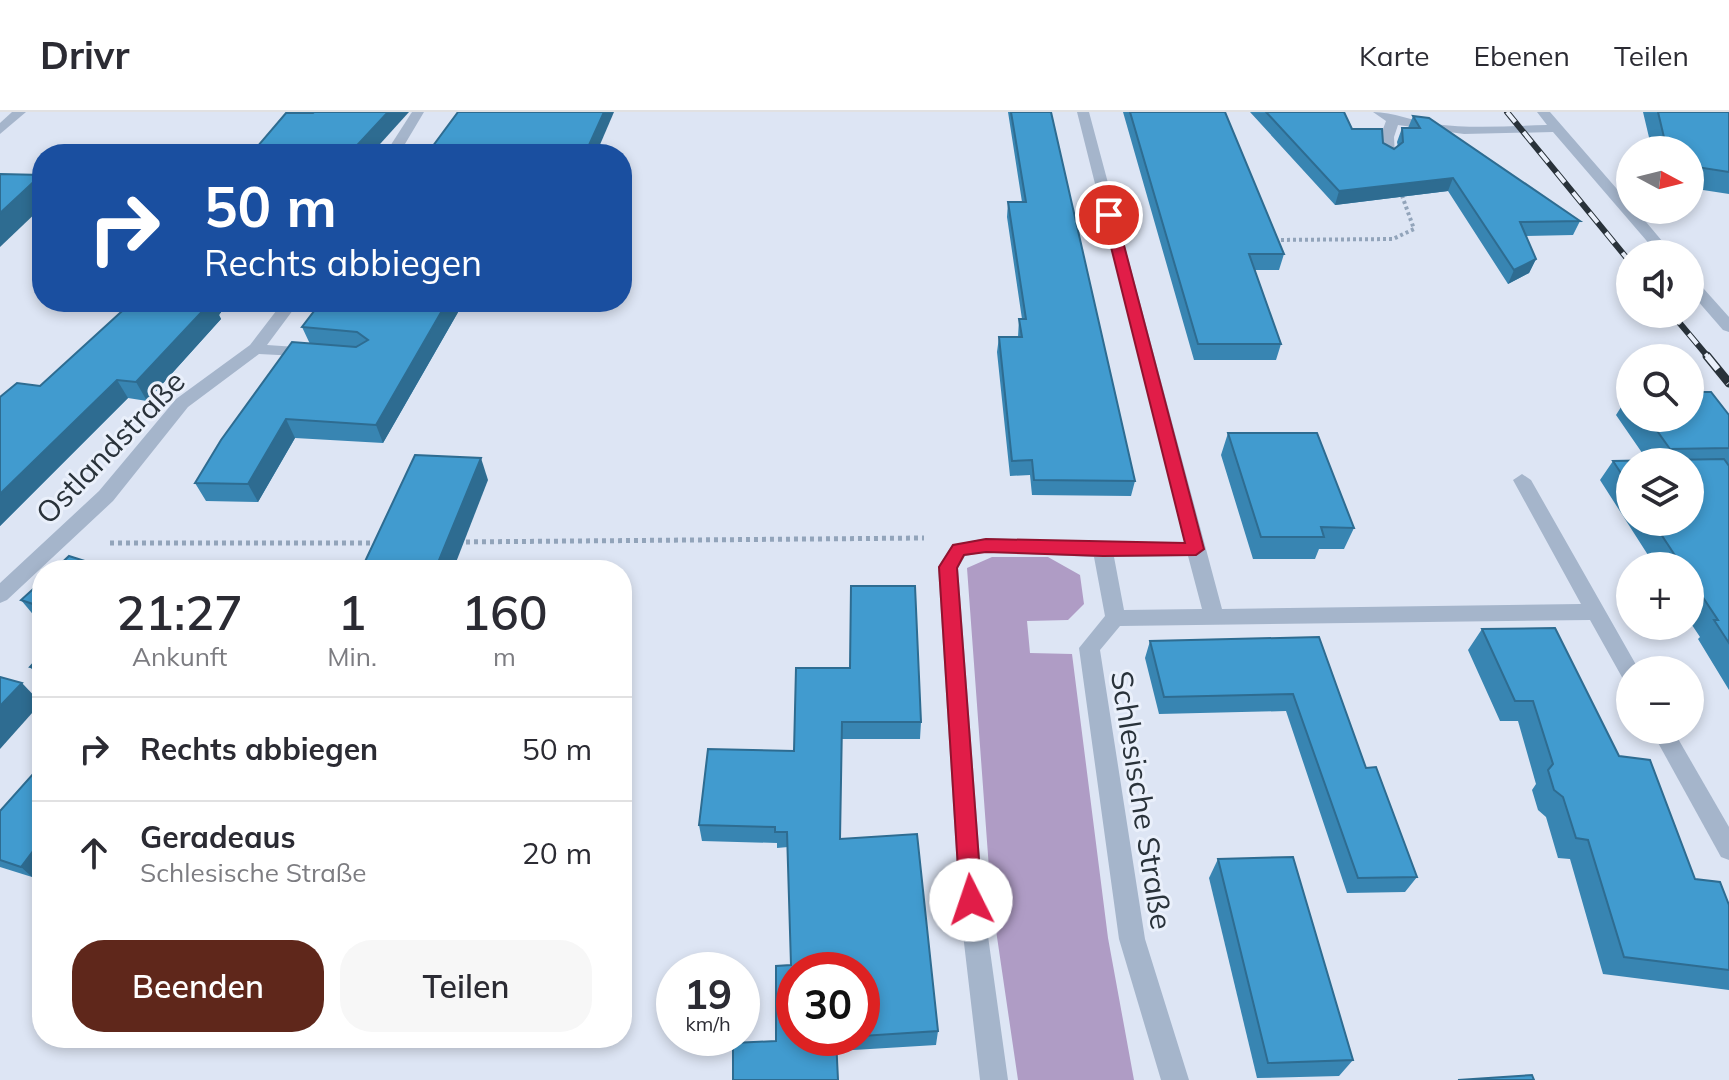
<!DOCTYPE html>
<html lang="de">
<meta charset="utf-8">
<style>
:root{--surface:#fff;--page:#f7f7f7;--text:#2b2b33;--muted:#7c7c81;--line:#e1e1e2;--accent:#5f271b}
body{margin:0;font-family:Mulish,sans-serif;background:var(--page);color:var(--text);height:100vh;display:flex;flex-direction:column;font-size:30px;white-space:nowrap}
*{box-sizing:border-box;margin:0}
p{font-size:26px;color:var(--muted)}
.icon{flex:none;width:44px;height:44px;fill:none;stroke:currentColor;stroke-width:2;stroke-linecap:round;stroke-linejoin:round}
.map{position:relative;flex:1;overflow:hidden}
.details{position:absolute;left:32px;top:448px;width:600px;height:488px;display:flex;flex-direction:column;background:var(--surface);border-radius:32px;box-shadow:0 4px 12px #0003}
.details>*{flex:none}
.hud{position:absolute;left:32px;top:32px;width:600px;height:168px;border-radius:32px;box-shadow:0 4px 12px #0003;background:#1a4fa0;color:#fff;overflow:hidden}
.needle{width:52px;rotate:97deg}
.controls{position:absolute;left:1616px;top:24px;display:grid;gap:16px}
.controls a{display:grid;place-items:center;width:88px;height:88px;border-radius:50%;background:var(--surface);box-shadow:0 4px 12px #0003;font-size:40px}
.speed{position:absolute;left:656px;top:840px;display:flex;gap:16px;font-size:40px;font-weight:700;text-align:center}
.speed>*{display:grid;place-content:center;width:104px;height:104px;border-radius:50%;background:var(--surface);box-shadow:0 4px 12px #0003;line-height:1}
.speed small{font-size:20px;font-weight:400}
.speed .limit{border:12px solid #d22;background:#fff;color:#111}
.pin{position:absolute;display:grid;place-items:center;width:68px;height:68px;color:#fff;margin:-34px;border:4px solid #fff;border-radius:50%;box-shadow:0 2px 8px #0007}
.me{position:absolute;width:88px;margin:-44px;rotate:356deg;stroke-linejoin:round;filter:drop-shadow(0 0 6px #0008)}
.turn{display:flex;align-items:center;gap:28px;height:168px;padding:0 40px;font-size:36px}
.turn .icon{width:104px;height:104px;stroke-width:2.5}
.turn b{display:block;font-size:56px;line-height:68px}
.eta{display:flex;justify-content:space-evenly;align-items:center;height:136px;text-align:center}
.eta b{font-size:48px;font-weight:600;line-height:56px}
.action{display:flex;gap:16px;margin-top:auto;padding:16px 40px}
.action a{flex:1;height:92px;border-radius:32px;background:var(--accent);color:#fff;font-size:32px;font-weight:600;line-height:92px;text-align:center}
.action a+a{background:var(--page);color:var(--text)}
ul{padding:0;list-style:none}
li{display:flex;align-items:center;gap:24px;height:104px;padding:0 40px;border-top:2px solid var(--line)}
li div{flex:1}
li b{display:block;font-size:30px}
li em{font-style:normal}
header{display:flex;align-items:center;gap:48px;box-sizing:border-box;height:112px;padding:0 40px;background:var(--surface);border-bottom:2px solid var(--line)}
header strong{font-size:38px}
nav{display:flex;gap:44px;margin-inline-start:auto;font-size:28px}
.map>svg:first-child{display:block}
.green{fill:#af9cc5}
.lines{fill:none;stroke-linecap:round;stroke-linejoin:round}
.path-far1{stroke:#92a4ba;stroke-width:4;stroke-dasharray:3 3;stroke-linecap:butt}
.path{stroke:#92a4ba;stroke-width:5;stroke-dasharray:4 4;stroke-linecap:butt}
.minor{fill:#a5b5cb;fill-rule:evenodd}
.rail-far1-casing{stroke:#29323a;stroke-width:6}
.rail-casing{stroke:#29323a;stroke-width:9}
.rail-far1{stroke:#eaf0fb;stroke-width:4;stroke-dasharray:13;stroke-linecap:butt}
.rail{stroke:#eaf0fb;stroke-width:6;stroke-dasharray:17;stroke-linecap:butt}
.wall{fill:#3885b2;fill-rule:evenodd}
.shaded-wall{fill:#2e6c91}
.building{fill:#419bcf;stroke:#2e6c91;stroke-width:2}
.route{fill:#e11d48;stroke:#92132f;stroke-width:2}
.labels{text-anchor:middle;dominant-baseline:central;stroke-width:6;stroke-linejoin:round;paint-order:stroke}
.street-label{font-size:30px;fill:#29323a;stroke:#eaf0fb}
</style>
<header>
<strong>Drivr</strong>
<nav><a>Karte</a><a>Ebenen</a><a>Teilen</a></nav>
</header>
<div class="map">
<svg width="1729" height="968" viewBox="0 0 1729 968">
<rect width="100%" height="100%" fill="#dde5f4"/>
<polygon class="green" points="992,445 1048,445 1080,463 1084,492 1068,508 1027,509 1030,541 1072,542 1108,826 1134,968 1018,968 991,784 967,456"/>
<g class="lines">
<polyline class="path-far1" points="1275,128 1393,127 1414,117 1400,78"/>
<g class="path">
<polyline points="458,430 924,426"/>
<polyline points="110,431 380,431"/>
</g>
<g class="minor">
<polygon points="12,0 26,0 0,22 0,11"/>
<polygon points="412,0 424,0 399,42 385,42"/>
<path d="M1077,0H1089L1222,497L1581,492L1513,368L1522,362L1531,368L1639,558H1630V569L1623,567L1590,508L1120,514L1100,538L1145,827L1189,968H1161L1119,827L1079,536L1105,504L1094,445L986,440L965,444L958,456L983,788L1008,968H980L959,788L938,455L952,433L986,426L1103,431L1185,430ZM1188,444L1202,497L1124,498L1114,445Z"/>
<path d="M1373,0C1393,0 1413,9 1434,12C1471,17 1509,14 1547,13L1537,0H1550L1630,92V98H1636L1673,142H1658L1553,20L1464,22L1398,13L1394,25L1395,44L1388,48L1381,44L1380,25L1386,9Z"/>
<polygon points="1690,165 1695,167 1729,205 1729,220 1723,218 1690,180"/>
<polygon points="283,190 299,190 267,233 311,236 317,237 317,245 259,242 188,295 113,389 7,488 0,491 0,471 99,379 176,287 250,233"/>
<polygon points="1651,618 1673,618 1729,715 1729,748 1721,745"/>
</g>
<defs>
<g id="rail-far1">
<polyline points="1507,0 1630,150"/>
<polyline points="1672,202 1709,246"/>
</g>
<polyline id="rail" points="1707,244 1729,271"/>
</defs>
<use href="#rail-far1" class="rail-far1-casing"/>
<use href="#rail" class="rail-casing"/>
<use href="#rail-far1" class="rail-far1"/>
<use href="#rail" class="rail"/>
</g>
<g class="wall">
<polygon points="1008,0 1051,0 1135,369 1131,384 1032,383 1030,363 1010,364 997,240 999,225 1018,225 1019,207 1022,207 1007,105 1008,90 1022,90"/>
<polygon points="1123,0 1225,0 1284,142 1279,158 1255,158 1281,232 1276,248 1194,248"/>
<polygon points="1250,0 1344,0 1352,17 1394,37 1398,35 1397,30 1402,16 1408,16 1413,4 1580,109 1573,123 1526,124 1536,147 1529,161 1508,172 1448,79 1335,93"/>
<polygon points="1643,0 1729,0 1729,82 1690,76 1690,38 1652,38"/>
<polygon points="132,190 228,190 219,203 221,207 147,289 128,286 0,414 0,285 40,274"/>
<polygon points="321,190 459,190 461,195 383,331 295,326 258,390 206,389 195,371 310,232 302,215"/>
<path d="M1630,281V306H1690L1729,303V578L1698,527L1700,525L1690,510V454H1655L1600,368L1613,349L1647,348L1616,303ZM1630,350L1690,410H1630Z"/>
<polygon points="1228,321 1354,416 1344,437 1319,437 1315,447 1253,447 1221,343"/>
<polygon points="42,469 42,508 36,506 21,488"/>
<polygon points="1482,517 1619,644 1695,767 1729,793 1729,878 1603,862 1570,747 1558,746 1546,705 1538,698 1532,678 1536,672 1518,609 1500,609 1468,538"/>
<polygon points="1319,525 1366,656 1417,765 1405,780 1347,781 1286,599 1159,602 1145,546 1150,529"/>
<polygon points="42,542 42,568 30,555"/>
<path d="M850,556L921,610L920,627H842L840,727L938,919L936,933L837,939L776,929L791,853L788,735L777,736V731L702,729L699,713L794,639ZM862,858V926H794Z"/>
<polygon points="42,664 42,752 32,765 0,755 0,699"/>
<polygon points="1218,747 1353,948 1339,964 1257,966 1209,766"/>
</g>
<g class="shaded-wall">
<polygon points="388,0 409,0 371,42 349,42"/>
<polygon points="604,0 614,0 596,42 585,42"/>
<polygon points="41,63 42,95 0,135 0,101"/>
<polygon points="1453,66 1448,79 1335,93 1339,79"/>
<polygon points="1536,147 1529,161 1508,172 1514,158"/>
<polygon points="207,190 228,190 219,203 221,207 147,289 136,270"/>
<polygon points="447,190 459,190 461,195 383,331 376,313"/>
<polygon points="117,268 128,286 0,414 0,382"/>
<polygon points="286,307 295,326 258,390 248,372"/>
<polygon points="481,346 488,368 453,458 435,458"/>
<polygon points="22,571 41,591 0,637 0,594"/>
<polygon points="42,727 42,752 32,765 21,755"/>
</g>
<g class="building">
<polygon points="314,0 388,0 349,42 251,42 286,1 313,1"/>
<polygon points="458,0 604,0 585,42 427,42"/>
<polygon points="1011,0 1051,0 1135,369 1034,368 1032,348 1012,349 999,225 1022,225 1019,207 1026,207 1008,90 1026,90"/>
<polygon points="1130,0 1225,0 1284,142 1249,142 1281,232 1198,232"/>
<polygon points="1266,0 1344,0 1352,17 1382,17 1383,31 1394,37 1403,30 1402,16 1420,16 1413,4 1429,6 1580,109 1520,110 1536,147 1514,158 1453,66 1339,79"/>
<polygon points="1658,0 1729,0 1729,60 1690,54 1690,38 1667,38"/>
<polygon points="0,62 41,63 0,101"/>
<polygon points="132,190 211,190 136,270 117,268 0,382 0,285 17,271 40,274"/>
<polygon points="321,190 447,190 376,313 286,307 248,372 195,371 221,328 292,230 356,235 368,228 357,220 302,215"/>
<polygon points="1690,280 1711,280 1729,303 1729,336 1670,337 1648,306 1690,306"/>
<polygon points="1228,321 1317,321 1354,416 1321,415 1324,425 1261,425"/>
<polygon points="415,343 481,346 435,458 361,458"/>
<polygon points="1724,347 1729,354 1729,531 1714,508 1718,508 1690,466 1690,454 1682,454 1653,410 1690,410 1690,350 1630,350 1630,375 1613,349"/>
<polygon points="69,444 113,458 54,458"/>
<polygon points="42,469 42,495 21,488"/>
<polygon points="851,474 915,474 921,610 842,610 840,727 917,722 938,919 862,924 862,858 794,858 794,926 838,926 836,926 838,968 733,968 733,931 776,929 776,854 791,853 787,720 775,720 775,715 699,713 708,637 794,639 796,556 850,556"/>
<polygon points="1555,516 1619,644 1650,648 1695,767 1720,770 1729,793 1729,858 1624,845 1588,728 1576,726 1563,685 1554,678 1548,658 1553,652 1533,589 1515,589 1482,517"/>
<polygon points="1319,525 1366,656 1376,655 1417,765 1358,766 1293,582 1164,585 1150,529"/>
<polygon points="42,542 42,558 30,555"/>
<polygon points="0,565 22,571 0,594"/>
<polygon points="33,662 42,664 42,727 21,755 0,748 0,699"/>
<polygon points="1293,745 1353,948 1268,951 1218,747"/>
<polygon points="1532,963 1534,968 1458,968"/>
</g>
<polygon class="route" points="1109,99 1116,103 1204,437 1196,443 1103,444 986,440 964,443 957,456 982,788 979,796 971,799 963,796 960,788 939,455 953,433 986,427 1185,431 1103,103"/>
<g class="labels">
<g class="street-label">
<text transform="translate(110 335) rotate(-46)">Ostlandstraße</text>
<text transform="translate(1142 688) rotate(81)">Schlesische Straße</text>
</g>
</g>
</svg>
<div class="controls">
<a><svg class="needle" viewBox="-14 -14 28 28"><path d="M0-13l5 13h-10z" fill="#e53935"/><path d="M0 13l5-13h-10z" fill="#7c7c81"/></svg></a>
<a><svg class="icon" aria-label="sound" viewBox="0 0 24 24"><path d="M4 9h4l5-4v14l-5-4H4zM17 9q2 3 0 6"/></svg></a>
<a><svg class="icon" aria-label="search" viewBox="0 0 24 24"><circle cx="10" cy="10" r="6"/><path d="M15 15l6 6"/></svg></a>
<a><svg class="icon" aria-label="layers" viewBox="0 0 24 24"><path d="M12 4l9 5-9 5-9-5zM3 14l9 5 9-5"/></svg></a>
<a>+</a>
<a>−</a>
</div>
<div class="speed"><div>19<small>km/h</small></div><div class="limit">30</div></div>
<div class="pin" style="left:1109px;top:103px;background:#d93025"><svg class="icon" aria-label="arrive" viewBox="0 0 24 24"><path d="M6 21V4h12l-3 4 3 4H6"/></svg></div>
<svg class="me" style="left:971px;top:788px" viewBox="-20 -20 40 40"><circle r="19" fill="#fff"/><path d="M0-13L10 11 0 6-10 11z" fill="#e11d48"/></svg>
<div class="hud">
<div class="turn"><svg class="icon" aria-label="right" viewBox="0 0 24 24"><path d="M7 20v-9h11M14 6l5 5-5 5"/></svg><div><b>50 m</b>Rechts abbiegen</div></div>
</div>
<section class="details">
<div class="eta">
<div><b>21:27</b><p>Ankunft</p></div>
<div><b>1</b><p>Min.</p></div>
<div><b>160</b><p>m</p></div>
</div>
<ul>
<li><svg class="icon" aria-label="right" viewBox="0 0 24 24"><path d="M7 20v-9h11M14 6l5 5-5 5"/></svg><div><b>Rechts abbiegen</b></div><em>50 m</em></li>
<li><svg class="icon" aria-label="ahead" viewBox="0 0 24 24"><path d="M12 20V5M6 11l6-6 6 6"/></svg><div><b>Geradeaus</b><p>Schlesische Straße</p></div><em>20 m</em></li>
</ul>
<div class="action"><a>Beenden</a><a>Teilen</a></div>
</section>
</div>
